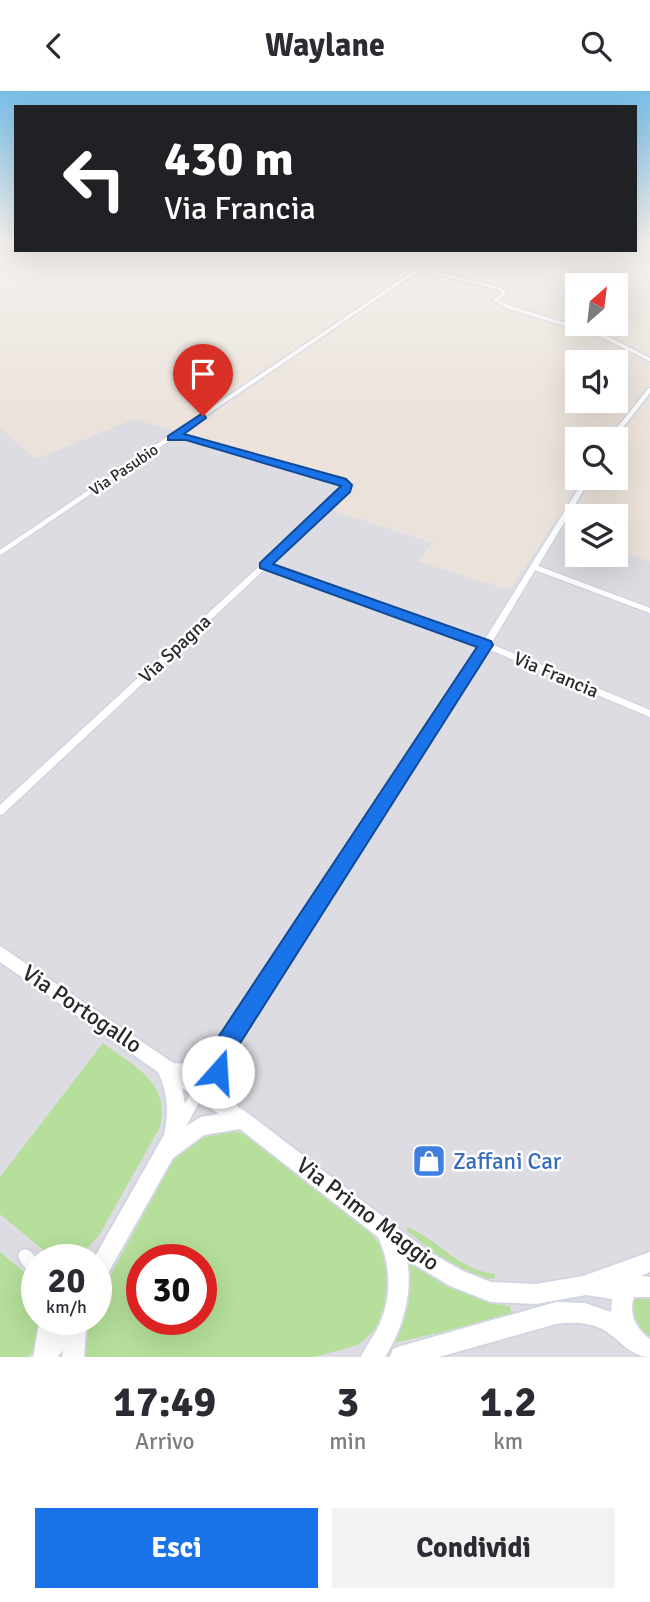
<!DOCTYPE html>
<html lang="it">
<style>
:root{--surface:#fff;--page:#f2f2f3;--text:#2b2b33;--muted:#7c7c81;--accent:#1a73e8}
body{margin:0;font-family:Signika,sans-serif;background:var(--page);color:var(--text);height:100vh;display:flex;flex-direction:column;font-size:26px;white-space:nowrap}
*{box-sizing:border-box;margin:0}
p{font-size:23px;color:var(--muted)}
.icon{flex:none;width:38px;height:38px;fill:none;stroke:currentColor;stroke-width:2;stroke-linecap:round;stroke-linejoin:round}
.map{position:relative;height:1266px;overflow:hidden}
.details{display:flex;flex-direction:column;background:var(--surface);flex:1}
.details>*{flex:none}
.hud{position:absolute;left:14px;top:14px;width:623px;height:147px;border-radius:0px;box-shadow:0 7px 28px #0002;background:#202124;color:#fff;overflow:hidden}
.needle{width:46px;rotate:28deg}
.fabs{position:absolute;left:565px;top:182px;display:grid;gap:14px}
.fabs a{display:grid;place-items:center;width:63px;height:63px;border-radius:0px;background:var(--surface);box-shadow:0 7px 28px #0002;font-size:35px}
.speed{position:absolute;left:21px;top:1153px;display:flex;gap:14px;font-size:35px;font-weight:700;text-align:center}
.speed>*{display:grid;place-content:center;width:91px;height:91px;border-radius:50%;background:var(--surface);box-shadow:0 7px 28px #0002;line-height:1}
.speed small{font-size:18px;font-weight:400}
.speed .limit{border:10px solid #d22;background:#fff;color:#111}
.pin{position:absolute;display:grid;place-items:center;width:60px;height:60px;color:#fff;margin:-72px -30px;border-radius:50% 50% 50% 0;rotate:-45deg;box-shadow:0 0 7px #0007}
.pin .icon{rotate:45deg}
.me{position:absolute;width:77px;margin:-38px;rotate:19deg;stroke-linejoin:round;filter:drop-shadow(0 0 5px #0008)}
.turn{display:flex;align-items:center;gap:24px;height:147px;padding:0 35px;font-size:32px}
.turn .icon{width:91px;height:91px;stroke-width:2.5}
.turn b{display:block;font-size:49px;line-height:60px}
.eta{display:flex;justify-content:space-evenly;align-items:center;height:119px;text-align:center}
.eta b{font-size:42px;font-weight:700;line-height:49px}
.button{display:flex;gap:14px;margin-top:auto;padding:14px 35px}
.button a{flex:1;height:80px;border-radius:0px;background:var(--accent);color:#fff;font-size:28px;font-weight:700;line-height:80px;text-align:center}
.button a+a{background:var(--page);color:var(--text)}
header{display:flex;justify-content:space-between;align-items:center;height:91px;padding:0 35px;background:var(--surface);font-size:32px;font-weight:700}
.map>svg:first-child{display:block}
.industrial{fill:#dedce3;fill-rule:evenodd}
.green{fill:#b5df9a;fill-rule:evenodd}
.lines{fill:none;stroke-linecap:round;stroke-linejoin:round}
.street-casing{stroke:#d1d5e1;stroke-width:3}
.secondary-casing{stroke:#d1d5e1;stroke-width:4}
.street{fill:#fff;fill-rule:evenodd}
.secondary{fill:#fff;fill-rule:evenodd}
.route{fill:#1a73e8;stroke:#114b97;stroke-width:2}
.labels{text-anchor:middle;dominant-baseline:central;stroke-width:5;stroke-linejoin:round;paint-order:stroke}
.far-street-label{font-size:16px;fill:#292929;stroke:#fff}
.street-label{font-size:19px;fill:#292929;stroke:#fff}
.near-street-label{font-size:23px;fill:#292929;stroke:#fff}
.near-shop-label{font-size:23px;fill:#366cbe;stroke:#fff;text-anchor:start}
</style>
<header><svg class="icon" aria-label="back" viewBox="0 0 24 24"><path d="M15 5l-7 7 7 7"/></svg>Waylane<svg class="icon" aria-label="search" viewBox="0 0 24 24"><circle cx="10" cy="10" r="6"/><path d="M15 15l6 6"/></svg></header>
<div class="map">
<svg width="650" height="1266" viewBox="0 0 650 1266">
<rect width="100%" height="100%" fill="#ebe3db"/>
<path class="industrial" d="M134,328L357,393L332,419L433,452L417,470L510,499L552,435L577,444L578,464H616V458L650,470V1266H0V337L36,368ZM37,1169H96V1228H37ZM142,1169H201V1228H142Z"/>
<g class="green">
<path d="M103,952C134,976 171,991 160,1036L98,1146L77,1167L55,1169L0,1123V1086Z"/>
<path d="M233,1039L245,1044L367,1138L381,1155L388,1172L390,1209L376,1238L358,1254L314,1266H85L88,1232L89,1229L96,1228L98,1207L178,1060L203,1041ZM142,1169H201V1228H142Z"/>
<path d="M407,1136C438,1148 458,1179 495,1183V1187C465,1192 429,1156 406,1139Z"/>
<path d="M0,1161C32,1188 37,1185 37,1228L39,1229L35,1256L29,1266H0Z"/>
<path d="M401,1162C437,1187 464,1209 510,1215L512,1225L389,1253Z"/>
<polygon points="650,1203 650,1250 632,1233 633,1205"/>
</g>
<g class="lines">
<defs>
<g id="street">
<path d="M418,177L499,196L507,202L498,209L513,216L603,243L650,267V270L599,245L509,218L493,209L502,202L497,198L420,179L176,345H189L344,389L350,394L348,400L270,473L484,550L585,387H591L538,475L650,517V522L535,479L491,553L650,619V626L488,558L225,967L226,992L238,1016L237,1021L232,1022L227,1021L214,993L213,986L185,1037L180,1038L175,1037L174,1032L202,983C193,987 180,986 172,982L170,978L172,974L176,972L195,973L214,962L481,555L266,477L3,723L0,724V714L343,398L344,395L340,391L187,348H172L2,463L0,464V459Z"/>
<polygon points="650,297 650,302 614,348 608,348 648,298"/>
<path d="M25,1158L30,1160L38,1169H37V1186C29,1183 21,1173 18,1165L20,1160Z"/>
<polygon points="40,1228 55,1228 49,1266 33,1266"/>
</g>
<g id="secondary">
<path d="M0,855L249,1023L429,1161L463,1180L491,1191L536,1193L583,1185L650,1161V1181L641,1185L650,1186V1206H634C628,1222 636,1238 650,1248V1266C630,1266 619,1247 602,1238C587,1231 571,1231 556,1233L439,1266H390L393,1258L401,1255L556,1211L585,1212L611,1221L612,1208L586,1204L536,1213L491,1211L450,1195L407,1169C413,1202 403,1238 385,1266H361C366,1254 375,1244 380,1232C392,1204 391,1173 378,1146L240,1038L204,1044L173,1067L103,1191L96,1194V1169H93L164,1044C169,1022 168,1002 158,981L0,871ZM182,997L219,1023L201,1026L184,1036L185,1014Z"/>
<polygon points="57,1228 87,1228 84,1266 62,1266 63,1259 58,1266 35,1266"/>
</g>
</defs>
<use href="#street" class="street-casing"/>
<use href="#secondary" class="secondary-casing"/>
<use href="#street" class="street"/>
<use href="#secondary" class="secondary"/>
</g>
<linearGradient id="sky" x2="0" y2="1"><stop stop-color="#79bee8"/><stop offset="0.46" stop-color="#f6f2ef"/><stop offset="1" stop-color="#f6f2ef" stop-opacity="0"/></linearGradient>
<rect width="650" height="328" fill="url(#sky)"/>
<polygon class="route" points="203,322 206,327 184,343 346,388 352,394 350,401 273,473 491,550 493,554 230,968 226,989 218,992 210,989 207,981 211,957 477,556 260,477 260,472 341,395 186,349 168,349 168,345"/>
<defs>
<symbol id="shop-square" viewBox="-11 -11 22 22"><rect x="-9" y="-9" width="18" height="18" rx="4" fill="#3f7fe0" stroke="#fff"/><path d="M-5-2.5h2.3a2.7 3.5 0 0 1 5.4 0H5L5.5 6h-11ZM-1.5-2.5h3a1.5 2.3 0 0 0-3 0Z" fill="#fff"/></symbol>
</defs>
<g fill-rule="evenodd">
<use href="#shop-square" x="410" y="1051" width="38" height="38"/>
</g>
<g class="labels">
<g class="far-street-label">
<text transform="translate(124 379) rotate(-34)">Via Pasubio</text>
</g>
<g class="street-label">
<text transform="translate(175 558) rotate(-43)">Via Spagna</text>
<text transform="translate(556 584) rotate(23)">Via Francia</text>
</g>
<g class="near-street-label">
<text transform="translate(82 918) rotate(34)">Via Portogallo</text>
<text transform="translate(368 1123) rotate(37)">Via Primo Maggio</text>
</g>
<g class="near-shop-label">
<text x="453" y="1070">Zaffani Car</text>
</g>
</g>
</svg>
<div class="fabs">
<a><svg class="needle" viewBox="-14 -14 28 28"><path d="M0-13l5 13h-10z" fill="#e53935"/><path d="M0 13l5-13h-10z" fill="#7c7c81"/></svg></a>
<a><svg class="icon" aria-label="sound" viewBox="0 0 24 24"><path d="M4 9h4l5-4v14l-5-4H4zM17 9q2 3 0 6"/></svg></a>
<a><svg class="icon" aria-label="search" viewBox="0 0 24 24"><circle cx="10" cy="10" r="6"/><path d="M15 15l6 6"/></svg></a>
<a><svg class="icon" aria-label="layers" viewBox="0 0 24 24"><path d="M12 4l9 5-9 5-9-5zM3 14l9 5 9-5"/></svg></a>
</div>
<div class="speed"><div>20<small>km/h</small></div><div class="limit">30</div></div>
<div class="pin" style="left:203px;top:325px;background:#d93025"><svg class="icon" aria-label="arrive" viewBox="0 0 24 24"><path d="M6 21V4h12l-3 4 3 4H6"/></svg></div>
<svg class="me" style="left:218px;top:981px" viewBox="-20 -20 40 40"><circle r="19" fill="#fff"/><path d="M0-13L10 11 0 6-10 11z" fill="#1a73e8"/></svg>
<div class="hud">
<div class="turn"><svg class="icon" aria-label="left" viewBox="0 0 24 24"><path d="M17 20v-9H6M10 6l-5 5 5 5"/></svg><div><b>430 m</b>Via Francia</div></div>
</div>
</div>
<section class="details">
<div class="eta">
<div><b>17:49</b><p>Arrivo</p></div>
<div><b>3</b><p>min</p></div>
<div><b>1.2</b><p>km</p></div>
</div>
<div class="button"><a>Esci</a><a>Condividi</a></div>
</section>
